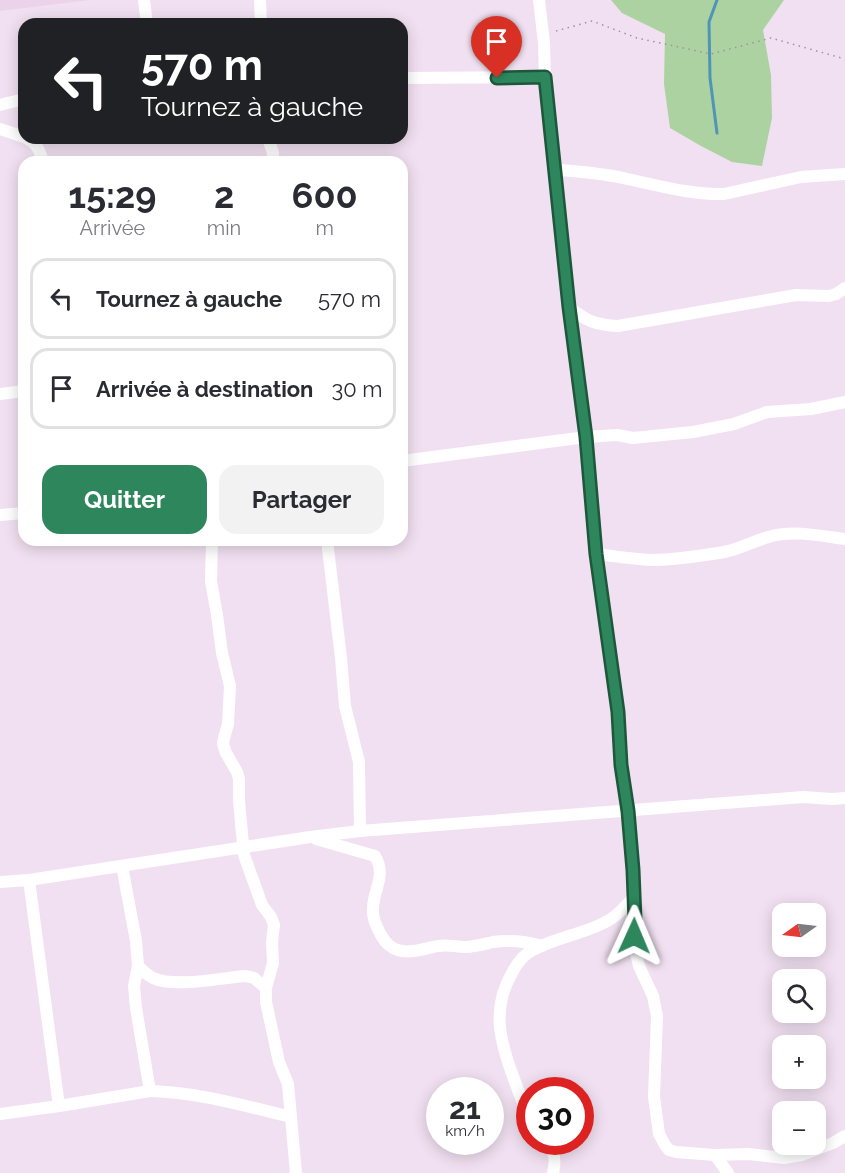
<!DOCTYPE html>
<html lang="fr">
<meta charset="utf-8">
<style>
:root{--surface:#fff;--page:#f2f2f3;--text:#2b2b33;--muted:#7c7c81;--line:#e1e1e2;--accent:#2d865c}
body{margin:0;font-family:Raleway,sans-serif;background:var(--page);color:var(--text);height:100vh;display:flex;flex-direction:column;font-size:22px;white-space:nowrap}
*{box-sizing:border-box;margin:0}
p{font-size:20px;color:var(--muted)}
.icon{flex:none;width:33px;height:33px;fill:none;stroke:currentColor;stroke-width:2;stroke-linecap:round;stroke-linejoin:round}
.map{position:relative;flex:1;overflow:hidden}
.drawer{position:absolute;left:18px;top:156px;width:390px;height:390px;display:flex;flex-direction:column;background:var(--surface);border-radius:18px;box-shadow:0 3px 15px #0003}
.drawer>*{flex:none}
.top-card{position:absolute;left:18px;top:18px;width:390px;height:126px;border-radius:18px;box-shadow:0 3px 15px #0003;background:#202124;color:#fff;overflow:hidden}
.needle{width:39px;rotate:256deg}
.controls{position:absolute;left:772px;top:903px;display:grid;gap:12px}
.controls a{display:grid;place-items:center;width:54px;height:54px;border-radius:12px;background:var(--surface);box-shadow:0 3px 15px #0003;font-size:30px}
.speed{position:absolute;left:426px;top:1077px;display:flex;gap:12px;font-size:30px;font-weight:700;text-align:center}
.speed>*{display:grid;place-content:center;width:78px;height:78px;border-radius:50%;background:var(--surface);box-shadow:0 3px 15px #0003;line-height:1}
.speed small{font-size:15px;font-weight:400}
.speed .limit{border:9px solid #d22;background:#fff;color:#111}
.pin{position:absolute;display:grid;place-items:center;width:51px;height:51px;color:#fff;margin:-62px -26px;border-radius:50% 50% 50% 0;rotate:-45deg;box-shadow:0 0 6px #0007}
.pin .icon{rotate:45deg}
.me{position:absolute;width:66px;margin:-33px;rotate:1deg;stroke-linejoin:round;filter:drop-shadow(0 0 4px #0008)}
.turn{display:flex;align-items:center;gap:21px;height:126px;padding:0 24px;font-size:27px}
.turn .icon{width:78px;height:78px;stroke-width:2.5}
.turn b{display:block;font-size:42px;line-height:51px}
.eta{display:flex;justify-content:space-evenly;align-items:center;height:102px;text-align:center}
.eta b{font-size:36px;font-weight:700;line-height:42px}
.button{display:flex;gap:12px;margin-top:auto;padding:12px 24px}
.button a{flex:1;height:69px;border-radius:18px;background:var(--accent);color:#fff;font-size:24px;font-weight:700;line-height:69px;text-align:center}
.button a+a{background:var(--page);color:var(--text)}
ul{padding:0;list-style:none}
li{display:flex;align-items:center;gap:18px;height:81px;margin:0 12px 9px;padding:0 12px;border:3px solid var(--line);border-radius:18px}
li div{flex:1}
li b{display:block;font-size:22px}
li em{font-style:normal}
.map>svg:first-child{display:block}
.built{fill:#ebd4eb}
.green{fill:#acd2a2}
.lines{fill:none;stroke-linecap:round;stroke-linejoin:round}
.stream{stroke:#5095b6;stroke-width:3}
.path{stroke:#9e929e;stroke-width:1.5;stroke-dasharray:1.5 4.5;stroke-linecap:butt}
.minor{stroke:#fff;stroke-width:12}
.route-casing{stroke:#1d573c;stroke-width:15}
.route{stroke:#2d865c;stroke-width:10}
</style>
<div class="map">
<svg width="845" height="1173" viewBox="0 0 845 1173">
<rect width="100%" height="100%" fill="#f1e0f1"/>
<polygon class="built" points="0,0 90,0 0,11"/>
<polygon class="green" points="611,0 784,0 763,30 771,75 772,118 762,166 732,162 701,146 670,128 664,84 665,34 622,13"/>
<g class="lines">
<polyline class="stream" points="717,133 710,78 709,22 717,0"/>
<polyline class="path" points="556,31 592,21 637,38 711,54 771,38 845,59"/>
<g class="minor">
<polyline points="144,0 147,24"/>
<polyline points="260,0 261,24"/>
<polyline points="539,0 544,43 545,77 569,307 586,437 596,554 618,712 621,765 628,811 634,870 635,949 639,966 653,996 657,1016 654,1097 659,1134 665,1145 669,1150 676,1152 715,1155 748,1154 784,1158 802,1155 833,1143 845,1136"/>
<polyline points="402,78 545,77"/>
<polyline points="0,105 24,99"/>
<polyline points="0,129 24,137"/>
<path d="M26,138C37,143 40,151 43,162"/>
<polyline points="268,138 273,153 273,162"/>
<path d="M554,169C577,172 601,173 623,178C657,185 690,195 724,194L801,177L845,174"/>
<path d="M569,307C586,321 596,325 618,326L796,295L829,296L836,294L845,288"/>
<polyline points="0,394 24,391"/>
<polyline points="402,461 586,437 617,435 633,438 693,432 734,424 767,412 811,409 845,402"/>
<polyline points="0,515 24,513"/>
<polyline points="212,540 211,581 217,615 222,653 230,686 228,724 224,738 223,744 226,753 237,772 239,779 239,801 244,855 262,905 271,917 274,925 272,942 273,963 266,988 266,1002 279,1062 288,1084 296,1173"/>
<polyline points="327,540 341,658 345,706 359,762 360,831"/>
<path d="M596,554C614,556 632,559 651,560C674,560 700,556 724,552C741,549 755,540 772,536C795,530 821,536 845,539"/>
<path d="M316,839L375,856C387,876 373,889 373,909C372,918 377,928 381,935C385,943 393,950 402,951C413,953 426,948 438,946C448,944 456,947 465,947C474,947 484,944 493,942C510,940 525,941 542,946"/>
<polyline points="0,882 29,880 310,837 360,831 803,797 832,799 845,798"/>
<path d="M138,966C143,971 147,975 153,978C175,988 221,978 246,976L254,978L266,988"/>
<path d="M150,1091C197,1092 245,1106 291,1117"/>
<polyline points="59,1106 150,1091 136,1008 134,986 138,966 136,941 122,866"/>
<polyline points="0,1114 59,1106 29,880"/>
<path d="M530,1118C523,1106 519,1092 514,1079C500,1042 491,1009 512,973C517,963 523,955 533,950C558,936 587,934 611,919C620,913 627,905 634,897"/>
<path d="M548,1142C555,1152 556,1161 553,1173"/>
<polyline points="715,1155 728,1173"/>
</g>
</g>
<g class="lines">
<defs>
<polyline id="route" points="497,78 545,77 569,307 586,437 596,554 618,712 621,765 628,811 633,870 635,920 634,936"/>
</defs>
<use href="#route" class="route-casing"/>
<use href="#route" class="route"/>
</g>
</svg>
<div class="controls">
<a><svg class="needle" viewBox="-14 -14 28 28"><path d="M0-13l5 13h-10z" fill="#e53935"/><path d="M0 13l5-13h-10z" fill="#7c7c81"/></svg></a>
<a><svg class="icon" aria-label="search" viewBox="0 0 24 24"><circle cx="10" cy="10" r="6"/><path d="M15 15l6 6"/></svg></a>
<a>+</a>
<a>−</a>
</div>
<div class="speed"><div>21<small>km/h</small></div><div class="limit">30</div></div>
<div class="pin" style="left:497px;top:78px;background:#d93025"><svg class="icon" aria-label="arrive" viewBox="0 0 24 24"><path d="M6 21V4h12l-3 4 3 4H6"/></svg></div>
<svg class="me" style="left:634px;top:936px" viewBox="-20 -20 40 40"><path d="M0-17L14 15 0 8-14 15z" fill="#2d865c" stroke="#fff" stroke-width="4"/></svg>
<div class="top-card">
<div class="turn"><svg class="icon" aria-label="left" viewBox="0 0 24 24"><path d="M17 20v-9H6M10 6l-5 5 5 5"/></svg><div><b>570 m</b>Tournez à gauche</div></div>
</div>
<section class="drawer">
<div class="eta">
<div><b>15:29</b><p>Arrivée</p></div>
<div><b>2</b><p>min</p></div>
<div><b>600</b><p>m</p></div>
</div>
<ul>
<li><svg class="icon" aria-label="left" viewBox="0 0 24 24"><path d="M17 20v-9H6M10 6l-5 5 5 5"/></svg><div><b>Tournez à gauche</b></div><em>570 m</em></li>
<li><svg class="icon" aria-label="arrive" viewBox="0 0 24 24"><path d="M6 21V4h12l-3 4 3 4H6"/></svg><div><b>Arrivée à destination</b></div><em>30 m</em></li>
</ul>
<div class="button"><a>Quitter</a><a>Partager</a></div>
</section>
</div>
